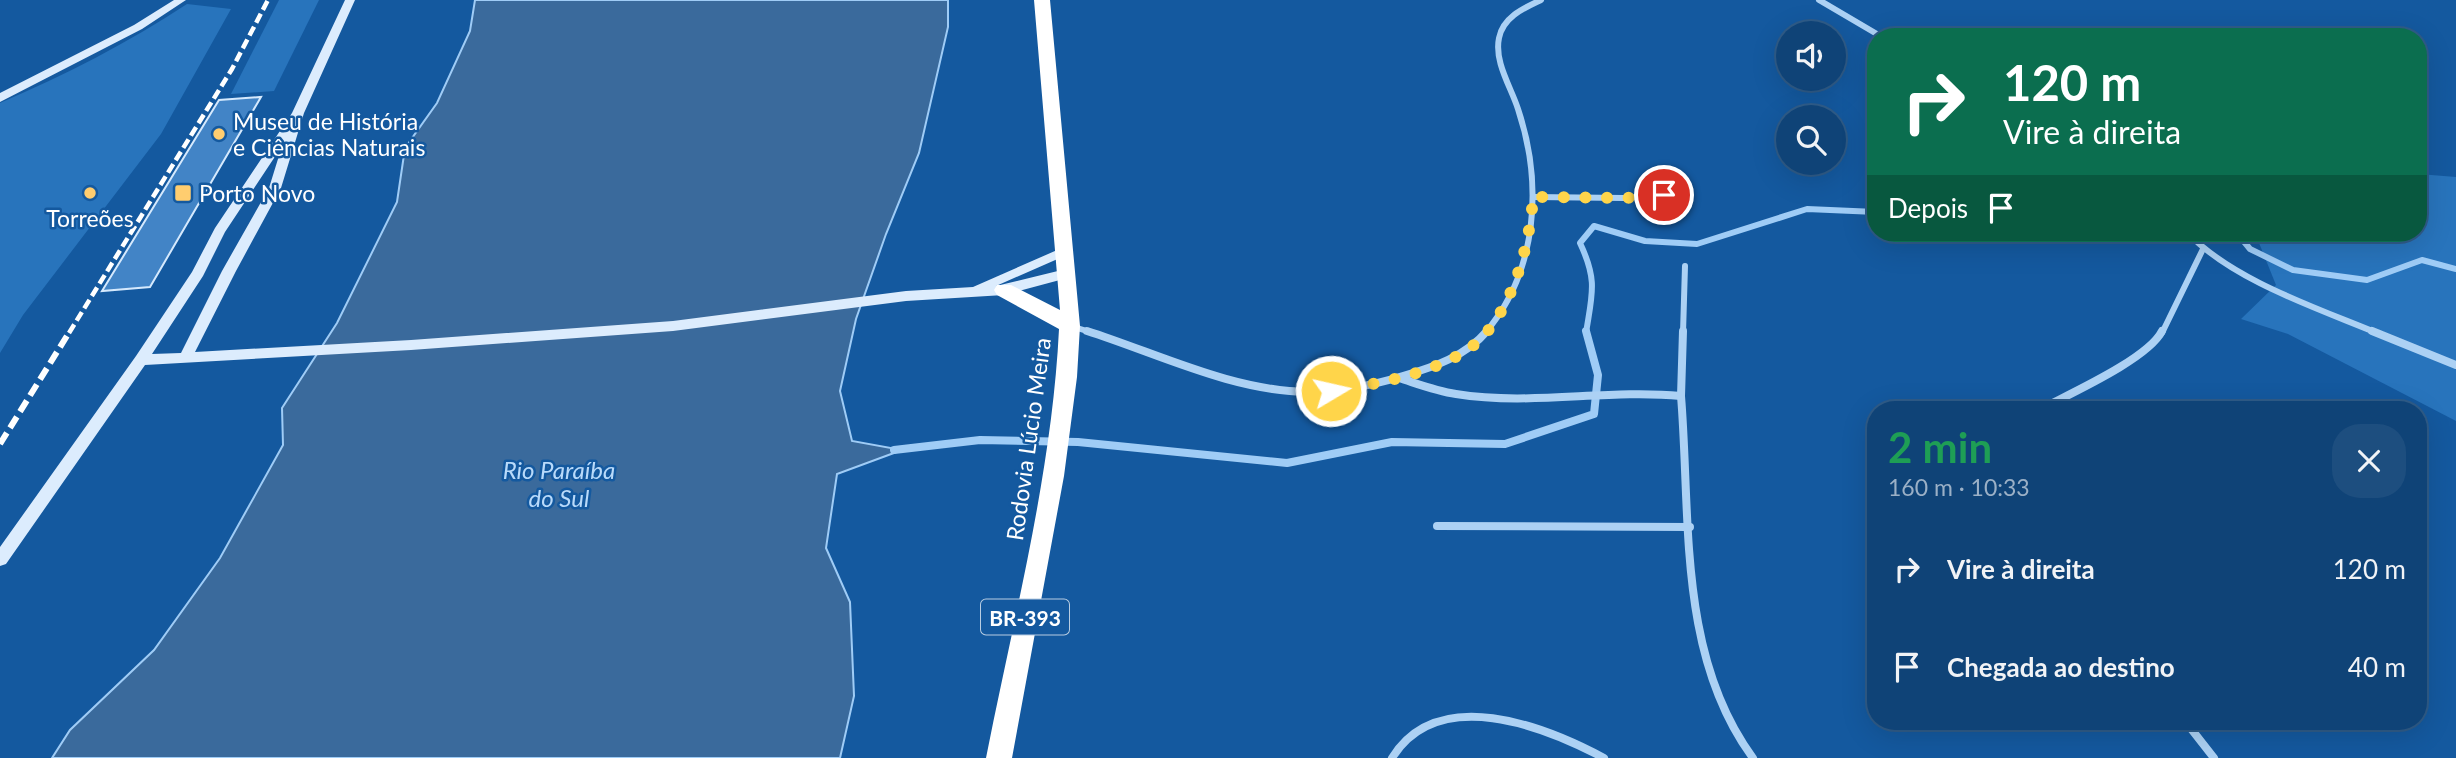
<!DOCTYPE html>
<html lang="pt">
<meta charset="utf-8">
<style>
:root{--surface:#0f4377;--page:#1d4e7f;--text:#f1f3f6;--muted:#9bb0c6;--line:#2f5c89}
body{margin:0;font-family:Lato,sans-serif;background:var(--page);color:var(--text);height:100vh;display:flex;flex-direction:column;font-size:26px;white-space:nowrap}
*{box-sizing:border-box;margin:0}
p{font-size:23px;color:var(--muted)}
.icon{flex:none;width:38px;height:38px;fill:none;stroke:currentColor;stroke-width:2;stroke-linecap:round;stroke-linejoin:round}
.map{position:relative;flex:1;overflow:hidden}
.side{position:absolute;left:1867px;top:401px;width:560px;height:329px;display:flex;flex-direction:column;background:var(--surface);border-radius:28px;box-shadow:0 7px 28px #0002,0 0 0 2px var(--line)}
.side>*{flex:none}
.banner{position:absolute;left:1867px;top:28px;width:560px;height:214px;border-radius:28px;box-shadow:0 7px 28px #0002,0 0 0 2px var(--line);background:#0b6e4f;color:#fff;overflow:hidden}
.tools{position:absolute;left:1776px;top:21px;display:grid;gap:14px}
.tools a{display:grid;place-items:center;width:70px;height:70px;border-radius:50%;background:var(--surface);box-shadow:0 7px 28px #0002,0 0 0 2px var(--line);font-size:35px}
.pin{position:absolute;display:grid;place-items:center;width:60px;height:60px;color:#fff;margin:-30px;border:4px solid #fff;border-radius:50%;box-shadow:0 2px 7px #0007}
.me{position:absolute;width:77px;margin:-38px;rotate:81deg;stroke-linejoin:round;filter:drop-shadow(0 0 5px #0008)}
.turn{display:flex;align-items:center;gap:24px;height:147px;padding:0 21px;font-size:32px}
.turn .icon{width:91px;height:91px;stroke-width:2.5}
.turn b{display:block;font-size:49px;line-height:60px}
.then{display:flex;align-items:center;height:66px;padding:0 21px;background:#0003;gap:14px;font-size:26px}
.round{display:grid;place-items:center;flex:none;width:74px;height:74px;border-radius:28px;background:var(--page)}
.headline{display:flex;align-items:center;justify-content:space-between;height:119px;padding:0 21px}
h1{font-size:42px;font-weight:700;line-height:52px;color:#1e9e55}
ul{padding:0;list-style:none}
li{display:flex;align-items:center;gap:21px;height:98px;padding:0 21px}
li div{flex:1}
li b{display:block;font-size:26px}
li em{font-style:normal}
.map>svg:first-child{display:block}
.green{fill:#2874bc}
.water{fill:#3a6a9c;stroke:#9fccf6;stroke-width:2}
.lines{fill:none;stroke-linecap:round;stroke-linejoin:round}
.stream-far1{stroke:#9fccf6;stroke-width:6}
.stream{stroke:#9fccf6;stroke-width:8}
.building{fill:#4284c6;stroke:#d5e9fd;stroke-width:2}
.street-far1{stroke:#acd1f4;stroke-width:6}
.street{stroke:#acd1f4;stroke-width:8}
.secondary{fill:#dcecfd;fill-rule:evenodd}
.highway{fill:#fff;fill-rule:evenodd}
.rail-far1{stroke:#fff;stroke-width:4.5;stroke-dasharray:10 4.5;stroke-linecap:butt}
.rail{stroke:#fff;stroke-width:6;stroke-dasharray:13 6;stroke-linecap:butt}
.route{stroke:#ffd54a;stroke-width:12;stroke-dasharray:0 21.6}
.poi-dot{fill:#ffcd6f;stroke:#14599f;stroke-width:2.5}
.labels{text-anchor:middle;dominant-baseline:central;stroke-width:5;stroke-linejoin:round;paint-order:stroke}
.shield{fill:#14599f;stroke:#b8cde2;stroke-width:2}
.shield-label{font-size:21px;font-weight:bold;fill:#fff}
.poi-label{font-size:23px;fill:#fff;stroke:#14599f;text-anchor:start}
.street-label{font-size:23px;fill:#fff;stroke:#14599f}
.water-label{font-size:24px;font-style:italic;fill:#b9dafa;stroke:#14599f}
</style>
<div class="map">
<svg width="2456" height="758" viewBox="0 0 2456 758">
<rect width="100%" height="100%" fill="#14599f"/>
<g class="green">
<polygon points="279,0 319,0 274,91 231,94"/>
<path d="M187,4L231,9L161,134L23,315L0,353V103C65,75 128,43 187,4Z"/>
<polygon points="2419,174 2456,177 2456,421 2288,334 2241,319 2276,285 2255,233 2418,233"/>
</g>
<polygon class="water" points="475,0 948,0 948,27 919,153 886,234 856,319 840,391 852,441 902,450 837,474 826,548 850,602 854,696 840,758 52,758 70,730 154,650 220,558 283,445 282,408 337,323 397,202 405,148 437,103 470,31"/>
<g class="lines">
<g class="stream-far1">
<polyline points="2237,233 2250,249 2293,270 2367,280 2422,260 2456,269"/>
<path d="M1586,333C1592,294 1598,281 1580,243L1594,226L1645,241L1697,244L1807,209L1876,212"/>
</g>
<polyline class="stream" points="894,450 980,440 1078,442 1287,463 1392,442 1505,444 1594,414 1598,375 1586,331"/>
</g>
<polygon class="building" points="261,97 150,287 102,291 219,100"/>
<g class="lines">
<g class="street-far1">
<polyline points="1819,0 1882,37"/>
<polyline points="1533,197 1624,198 1664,195"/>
<path d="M2188,233C2232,280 2317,308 2377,333"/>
<polyline points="1071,326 1093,333"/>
<path d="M1485,333C1538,271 1543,184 1518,109C1511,87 1494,62 1499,38C1503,17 1524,8 1541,0"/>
<polyline points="1683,333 1685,266"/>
<polyline points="2162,333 2203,249"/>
</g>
<g class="street">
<path d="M1087,331C1159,354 1232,391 1308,392C1341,392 1373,385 1403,376C1434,367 1466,356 1487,331"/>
<polyline points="2372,331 2456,365"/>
<path d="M1399,378C1418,384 1436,391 1456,394C1530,406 1606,389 1681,396C1691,517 1677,655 1753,758"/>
<polyline points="1681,396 1683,331"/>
<path d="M2039,410C2069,394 2148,359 2162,331"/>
<polyline points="1437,526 1690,527"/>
<polyline points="2185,721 2214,758"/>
<path d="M1392,758C1438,684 1544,726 1604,758"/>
</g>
<g class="secondary">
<polygon points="174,0 186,0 142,29 0,102 0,93 134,25"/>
<path d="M345,0H355L304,113L281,188L236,271L195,352L411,340L673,321L906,291L973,287L1064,247L1069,248L1070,251L1069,254L996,286L1066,269L1073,274L1071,277L1004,295L906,301L673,331L411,350L145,365L6,564L0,566V547L136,356L192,272L215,228L292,113ZM282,146L269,188L222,271L181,353L152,354L203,276L225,232Z"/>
</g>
<path class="highway" d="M1034,0H1050L1080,326L1077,377L1064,476L1012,758H986C1014,616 1052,473 1059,329L997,295L994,290L997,285H1011L1060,310Z"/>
<polyline class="rail-far1" points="69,333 232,69 268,0"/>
<polyline class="rail" points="0,444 70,331"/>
</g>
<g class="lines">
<path class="route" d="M1331,391C1373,385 1434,374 1470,348C1511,318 1530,246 1533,197L1624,198L1664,195"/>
</g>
<g class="poi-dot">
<circle cx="219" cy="134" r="7"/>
<circle cx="90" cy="193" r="7"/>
<rect x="174" y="184" width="18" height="18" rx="3.5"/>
</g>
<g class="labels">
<rect class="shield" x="981" y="599.5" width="88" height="35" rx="5"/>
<g class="shield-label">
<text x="1025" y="617">BR-393</text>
</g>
<g class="poi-label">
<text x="233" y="121">Museu de História<tspan x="233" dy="26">e Ciências Naturais</tspan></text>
<text x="199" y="193">Porto Novo</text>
<text x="90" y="218" text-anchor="middle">Torreões</text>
</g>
<g class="street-label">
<text transform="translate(1028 439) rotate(-82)">Rodovia Lúcio Meira</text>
</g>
<g class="water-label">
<text x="559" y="469">Rio Paraíba<tspan x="559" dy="28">do Sul</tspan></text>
</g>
</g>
</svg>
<div class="tools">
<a><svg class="icon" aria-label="sound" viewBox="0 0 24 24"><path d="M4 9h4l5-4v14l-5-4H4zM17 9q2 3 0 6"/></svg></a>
<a><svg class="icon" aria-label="search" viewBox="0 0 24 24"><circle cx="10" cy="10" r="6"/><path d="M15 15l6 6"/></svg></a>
</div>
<div class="pin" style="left:1664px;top:195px;background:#d93025"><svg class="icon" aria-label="arrive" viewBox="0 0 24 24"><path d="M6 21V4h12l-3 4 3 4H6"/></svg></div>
<svg class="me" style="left:1331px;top:391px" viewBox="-20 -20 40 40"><circle r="17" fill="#ffd54a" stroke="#fff" stroke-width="3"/><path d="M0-11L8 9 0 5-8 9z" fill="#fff"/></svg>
<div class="banner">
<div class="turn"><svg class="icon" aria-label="right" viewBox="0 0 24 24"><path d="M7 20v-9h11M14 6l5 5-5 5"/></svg><div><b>120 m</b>Vire à direita</div></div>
<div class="then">Depois<svg class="icon" aria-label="arrive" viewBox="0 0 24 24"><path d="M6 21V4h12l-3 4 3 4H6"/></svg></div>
</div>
<section class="side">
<div class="headline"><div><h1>2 min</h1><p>160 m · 10:33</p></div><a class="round"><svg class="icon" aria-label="close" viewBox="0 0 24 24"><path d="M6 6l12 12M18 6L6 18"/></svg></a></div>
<ul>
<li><svg class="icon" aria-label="right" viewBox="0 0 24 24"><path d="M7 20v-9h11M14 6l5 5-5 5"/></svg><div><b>Vire à direita</b></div><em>120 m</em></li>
<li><svg class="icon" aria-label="arrive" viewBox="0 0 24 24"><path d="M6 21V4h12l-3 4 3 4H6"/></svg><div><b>Chegada ao destino</b></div><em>40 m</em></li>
</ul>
</section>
</div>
